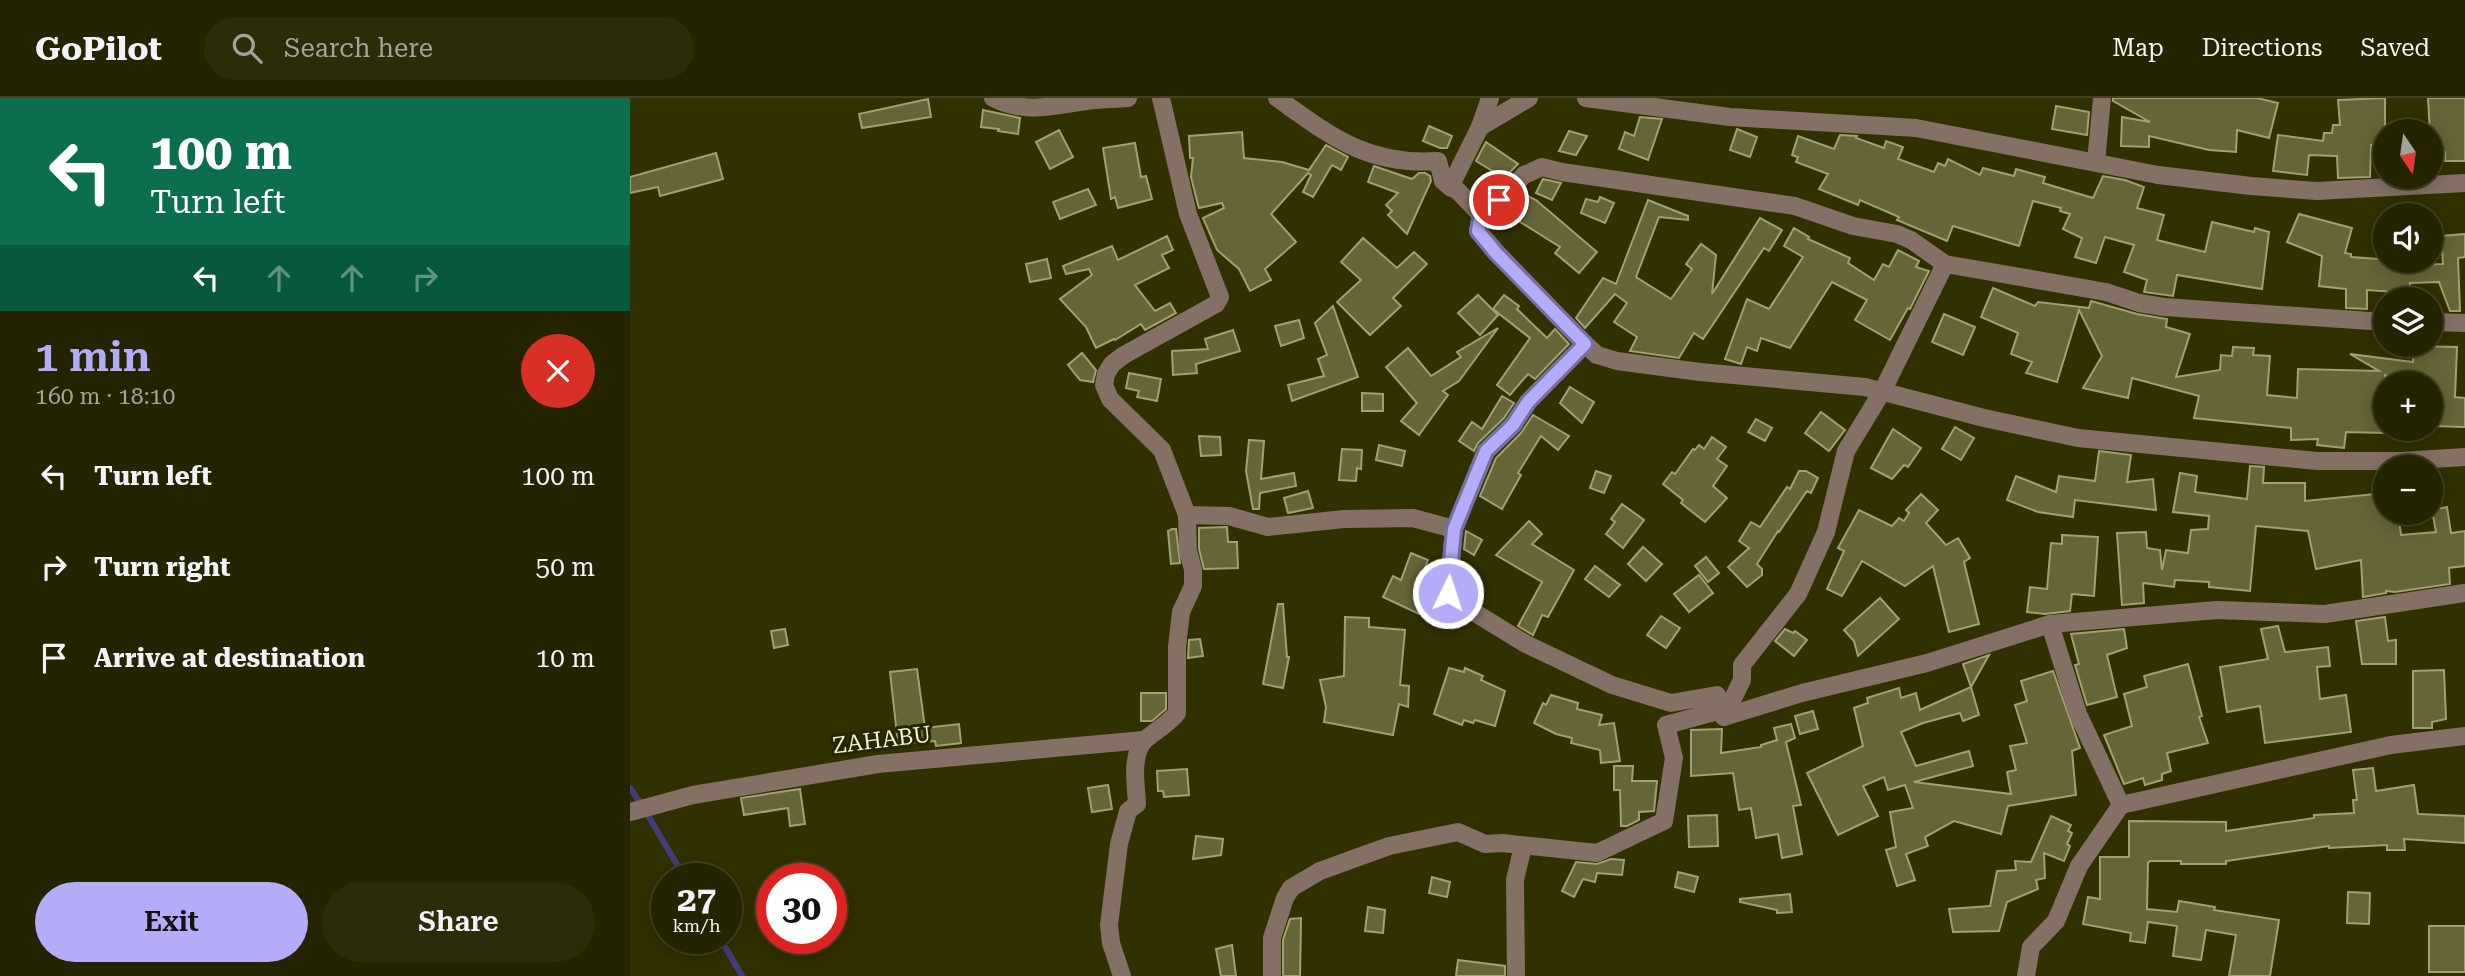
<!DOCTYPE html>
<meta charset="utf-8">
<style>
:root{--surface:#252400;--page:#2d2c0a;--text:#f1f3f6;--muted:#a3a499;--line:#424122;--accent:#b4acf9}
body{margin:0;font-family:"Roboto Serif",serif;background:var(--page);color:var(--text);height:100vh;display:flex;flex-direction:column;font-size:26px;white-space:nowrap}
*{box-sizing:border-box;margin:0}
p{font-size:23px;color:var(--muted)}
.icon{flex:none;width:38px;height:38px;fill:none;stroke:currentColor;stroke-width:2;stroke-linecap:round;stroke-linejoin:round}
.map{position:relative;flex:1;overflow:hidden}
.drawer{display:flex;flex-direction:column;background:var(--surface);width:630px}
.drawer>*{flex:none}
.banner{background:#0b6e4f;color:#fff;overflow:hidden}
.needle{width:46px;rotate:167deg}
.buttons{position:absolute;left:1743px;top:21px;display:grid;gap:14px}
.buttons a{display:grid;place-items:center;width:70px;height:70px;border-radius:50%;background:var(--surface);box-shadow:0 4px 18px #0003,0 0 0 2px var(--line);font-size:35px}
.speed{position:absolute;left:21px;top:765px;display:flex;gap:14px;font-size:35px;font-weight:700;text-align:center}
.speed>*{display:grid;place-content:center;width:91px;height:91px;border-radius:50%;background:var(--surface);box-shadow:0 4px 18px #0003,0 0 0 2px var(--line);line-height:1}
.speed small{font-size:18px;font-weight:400}
.speed .limit{border:10px solid #d22;background:#fff;color:#111}
.pin{position:absolute;display:grid;place-items:center;width:60px;height:60px;color:#fff;margin:-30px;border:4px solid #fff;border-radius:50%;box-shadow:0 2px 7px #0007}
.me{position:absolute;width:77px;margin:-38px;rotate:4deg;stroke-linejoin:round;filter:drop-shadow(0 0 5px #0008)}
.turn{display:flex;align-items:center;gap:24px;height:147px;padding:0 35px;font-size:32px}
.turn .icon{width:91px;height:91px;stroke-width:2.5}
.turn b{display:block;font-size:49px;line-height:60px}
.lanes{display:flex;align-items:center;height:66px;padding:0 35px;background:#0003;justify-content:center;gap:35px;direction:ltr}
.lanes .off{opacity:.35}
.round{display:grid;place-items:center;flex:none;width:74px;height:74px;border-radius:37px;background:var(--page)}
.overview{display:flex;align-items:center;justify-content:space-between;height:119px;padding:0 35px}
h1{font-size:42px;font-weight:600;line-height:52px;color:var(--accent)}
.cta{display:flex;gap:14px;margin-top:auto;padding:14px 35px}
.cta a{flex:1;height:80px;border-radius:42px;background:var(--accent);color:#111;font-size:28px;font-weight:600;line-height:80px;text-align:center}
.cta a+a{background:var(--page);color:var(--text)}
ul{padding:0;list-style:none}
li{display:flex;align-items:center;gap:21px;height:91px;padding:0 35px}
li div{flex:1}
li b{display:block;font-size:26px}
li em{font-style:normal}
header{display:flex;align-items:center;gap:42px;box-sizing:border-box;height:98px;padding:0 35px;background:var(--surface);border-bottom:2px solid var(--line)}
header strong{font-size:33px}
nav{display:flex;gap:38px;margin-inline-start:auto;font-size:24px}
.search{width:490px;height:63px;background:var(--page);display:flex;align-items:center;gap:18px;box-sizing:border-box;padding:0 24px;border-radius:38px;color:var(--muted);font-size:26px}
main{display:flex;flex:1;min-height:0}
.map>svg:first-child{display:block}
.lines{fill:none;stroke-linecap:round;stroke-linejoin:round}
.stream{stroke:#463c7d;stroke-width:6}
.building{fill:#666537;stroke:#a0a070;stroke-width:2}
.minor{stroke:#857066;stroke-width:18}
.route-casing{stroke:#7570a2;stroke-width:18}
.route{stroke:#b4acf9;stroke-width:12}
.labels{text-anchor:middle;dominant-baseline:central;stroke-width:6;stroke-linejoin:round;paint-order:stroke}
.street-label{font-size:23px;fill:#f0f1d8;stroke:#272603}
</style>
<header>
<strong>GoPilot</strong>
<div class="search"><svg class="icon" aria-label="search" viewBox="0 0 24 24"><circle cx="10" cy="10" r="6"/><path d="M15 15l6 6"/></svg>Search here</div>
<nav><a>Map</a><a>Directions</a><a>Saved</a></nav>
</header>
<main>
<section class="drawer">
<div class="banner">
<div class="turn"><svg class="icon" aria-label="left" viewBox="0 0 24 24"><path d="M17 20v-9H6M10 6l-5 5 5 5"/></svg><div><b>100 m</b>Turn left</div></div>
<div class="lanes"><svg class="icon" aria-label="left" viewBox="0 0 24 24"><path d="M17 20v-9H6M10 6l-5 5 5 5"/></svg><svg class="icon off" aria-label="ahead" viewBox="0 0 24 24"><path d="M12 20V5M6 11l6-6 6 6"/></svg><svg class="icon off" aria-label="ahead" viewBox="0 0 24 24"><path d="M12 20V5M6 11l6-6 6 6"/></svg><svg class="icon off" aria-label="right" viewBox="0 0 24 24"><path d="M7 20v-9h11M14 6l5 5-5 5"/></svg></div>
</div>
<div class="overview"><div><h1>1 min</h1><p>160 m · 18:10</p></div><a class="round" style="background:#d93025;color:#fff"><svg class="icon" aria-label="close" viewBox="0 0 24 24"><path d="M6 6l12 12M18 6L6 18"/></svg></a></div>
<ul>
<li><svg class="icon" aria-label="left" viewBox="0 0 24 24"><path d="M17 20v-9H6M10 6l-5 5 5 5"/></svg><div><b>Turn left</b></div><em>100 m</em></li>
<li><svg class="icon" aria-label="right" viewBox="0 0 24 24"><path d="M7 20v-9h11M14 6l5 5-5 5"/></svg><div><b>Turn right</b></div><em>50 m</em></li>
<li><svg class="icon" aria-label="arrive" viewBox="0 0 24 24"><path d="M6 21V4h12l-3 4 3 4H6"/></svg><div><b>Arrive at destination</b></div><em>10 m</em></li>
</ul>
<div class="cta"><a>Exit</a><a>Share</a></div>
</section>
<div class="map">
<svg width="1835" height="878" viewBox="0 0 1835 878">
<rect width="100%" height="100%" fill="#313000"/>
<g class="lines">
<g class="stream">
<polyline points="0,690 13,709 55,780"/>
<polyline points="90,840 112,878"/>
</g>
</g>
<g class="building">
<polygon points="1483,0 1627,0 1648,5 1639,40 1607,32 1606,54 1579,52 1519,38 1519,49 1491,48 1492,19 1520,24 1483,3"/>
<polygon points="1755,0 1755,46 1741,47 1740,79 1708,80 1707,58 1679,57 1677,77 1643,73 1648,37 1693,43 1694,35 1702,35 1703,27 1710,27 1708,2"/>
<polygon points="1798,0 1835,0 1835,63 1815,63 1815,54 1801,54"/>
<polygon points="298,1 301,19 232,30 229,16"/>
<polygon points="1426,8 1459,14 1457,37 1422,31"/>
<polygon points="353,12 390,20 388,36 368,33 369,31 351,29"/>
<polygon points="1010,19 1032,21 1018,62 989,51 995,34 1004,38"/>
<polygon points="799,28 822,38 817,50 810,50 793,43"/>
<polygon points="1107,31 1127,39 1120,59 1100,52"/>
<polygon points="429,32 443,59 420,71 406,44"/>
<polygon points="939,33 957,38 946,57 929,53"/>
<polygon points="612,34 614,60 652,64 679,72 696,47 718,59 711,72 702,67 683,99 673,94 681,77 678,75 641,116 666,144 635,171 641,182 620,193 609,171 587,152 573,120 594,110 592,105 569,110 568,107 561,79 563,60 560,60 559,38"/>
<polygon points="1210,37 1227,38 1226,40 1254,50 1256,43 1273,49 1268,61 1304,74 1308,65 1315,68 1318,61 1350,77 1353,70 1384,78 1386,71 1415,79 1413,85 1463,100 1473,78 1495,82 1514,89 1507,110 1534,117 1527,142 1575,154 1582,124 1624,134 1625,130 1639,134 1632,191 1547,177 1543,198 1514,194 1517,182 1494,174 1504,147 1475,139 1466,165 1445,159 1452,140 1433,131 1440,116 1430,113 1431,110 1403,103 1389,148 1323,128 1317,143 1267,122 1269,119 1230,102 1228,107 1189,91 1198,76 1166,64 1168,59 1162,57 1168,38 1204,51"/>
<polygon points="856,44 888,66 860,95 853,90 864,74 846,63"/>
<polygon points="505,45 511,79 516,78 522,101 488,110 485,99 481,101 473,50"/>
<polygon points="86,55 93,81 30,98 28,89 0,95 0,79"/>
<polygon points="744,68 782,81 789,75 795,75 800,78 801,83 777,136 758,117 762,113 756,107 768,95 738,84"/>
<polygon points="913,81 931,85 922,102 906,95"/>
<polygon points="458,91 466,107 430,121 423,104"/>
<polygon points="892,95 906,102 967,154 949,175 925,155 930,149 887,122 893,114 880,107"/>
<polygon points="970,99 984,105 975,125 951,115 956,101 968,104"/>
<polygon points="1018,102 1058,118 1058,122 1029,119 1006,179 1041,201 1062,171 1056,166 1071,146 1086,157 1082,196 1130,120 1152,132 1139,153 1134,150 1073,241 1064,235 1049,260 1000,253 1007,239 984,224 997,205 985,196 955,230 946,220 973,180 986,186"/>
<polygon points="1669,116 1722,130 1715,155 1721,156 1721,159 1776,163 1776,167 1813,166 1811,138 1835,136 1835,159 1828,160 1830,213 1820,213 1809,184 1780,185 1780,195 1737,192 1737,211 1716,210 1716,191 1689,188 1692,158 1657,144"/>
<polygon points="1164,130 1179,139 1178,141 1220,160 1218,165 1244,182 1253,166 1259,169 1268,152 1289,163 1286,169 1299,173 1280,211 1278,210 1260,242 1225,222 1237,202 1202,184 1160,250 1131,240 1127,253 1117,249 1111,266 1095,261 1117,201 1139,211 1173,159 1154,148"/>
<polygon points="537,138 543,152 532,157 539,170 505,187 525,213 540,205 546,215 515,232 511,226 485,242 484,241 466,250 456,229 430,201 462,177 459,171 436,176 433,168 482,148 488,162"/>
<polygon points="733,140 767,170 784,154 797,166 763,200 771,208 740,237 707,204 731,182 711,164"/>
<polygon points="417,161 421,180 400,184 396,166"/>
<polygon points="1363,190 1405,208 1408,204 1459,210 1461,203 1507,216 1537,221 1536,229 1560,236 1546,279 1590,272 1591,257 1602,258 1603,249 1624,250 1623,257 1640,258 1637,297 1667,300 1668,271 1749,273 1720,256 1783,264 1783,248 1827,249 1825,299 1835,300 1835,329 1801,328 1801,285 1771,285 1755,277 1755,335 1716,334 1714,350 1687,347 1688,341 1661,342 1661,330 1564,320 1569,298 1502,280 1498,300 1453,290 1472,258 1449,212 1427,284 1396,275 1402,264 1381,256 1388,235 1351,219"/>
<polygon points="848,197 868,217 850,237 828,215"/>
<polygon points="874,197 889,208 887,211 917,240 925,231 939,246 905,281 898,276 880,297 867,287 900,240 863,211"/>
<polygon points="703,208 728,279 662,303 658,287 694,278 688,261 697,257 685,225"/>
<polygon points="1314,216 1345,229 1333,257 1302,244"/>
<polygon points="669,222 674,240 651,248 645,228"/>
<polygon points="868,230 829,283 813,293 818,297 789,337 771,323 787,305 756,269 778,250 801,278 831,259 827,254"/>
<polygon points="603,232 610,253 566,266 567,275 543,277 542,253 578,251 575,241"/>
<polygon points="452,255 466,272 463,284 450,282 438,267"/>
<polygon points="499,275 531,281 527,303 507,299 509,293 496,290"/>
<polygon points="940,289 964,304 952,325 930,305"/>
<polygon points="732,295 753,296 753,313 732,313"/>
<polygon points="872,298 884,305 874,320 848,345 844,353 829,343 842,324 852,331"/>
<polygon points="1191,314 1215,332 1199,353 1175,335"/>
<polygon points="903,317 939,338 928,352 911,338 888,375 891,377 872,411 850,398 866,360 891,335"/>
<polygon points="1126,321 1142,330 1135,343 1118,334"/>
<polygon points="1325,329 1344,340 1331,362 1312,351"/>
<polygon points="1263,331 1291,350 1278,369 1274,367 1262,381 1241,370"/>
<polygon points="569,338 590,339 591,357 571,358"/>
<polygon points="1082,339 1096,349 1087,361 1097,368 1083,388 1097,400 1075,424 1051,405 1053,402 1033,386 1042,374 1045,376 1063,351 1065,352 1069,347 1074,351"/>
<polygon points="619,342 634,343 631,381 664,375 666,388 630,395 629,411 623,411 616,373"/>
<polygon points="749,347 775,353 772,368 746,362"/>
<polygon points="712,351 732,352 731,371 727,370 726,383 709,382"/>
<polygon points="1469,353 1501,357 1497,384 1523,381 1526,412 1445,402 1443,419 1408,414 1377,402 1386,378 1426,394 1429,378 1465,383"/>
<polygon points="1620,368 1634,369 1633,385 1675,385 1675,403 1755,395 1755,415 1768,415 1771,437 1806,434 1802,412 1817,409 1821,435 1835,433 1835,468 1819,470 1820,486 1765,494 1756,493 1756,495 1733,499 1731,462 1686,471 1678,433 1626,428 1620,493 1579,489 1579,484 1545,482 1544,489 1513,485 1514,505 1492,507 1487,435 1516,434 1517,450 1530,452 1532,472 1536,452 1558,455 1561,432 1578,431 1579,418 1543,414 1550,375 1567,378 1565,394 1617,401"/>
<polygon points="966,373 981,378 974,395 960,390"/>
<polygon points="1169,373 1176,373 1188,380 1181,395 1177,393 1149,434 1148,433 1127,466 1132,471 1132,477 1117,489 1098,469 1119,450 1109,443 1121,424 1130,429 1157,389 1160,391"/>
<polygon points="678,393 683,410 658,415 654,400"/>
<polygon points="1291,396 1308,412 1296,425 1316,447 1328,440 1340,460 1334,464 1349,526 1319,534 1303,468 1275,488 1232,463 1212,498 1197,491 1214,453 1208,450 1229,412 1262,428 1269,420 1274,423 1279,415 1276,412"/>
<polygon points="992,406 1014,422 993,450 976,436 985,424 981,421"/>
<polygon points="899,423 912,436 902,446 944,472 918,519 912,517 903,537 888,528 912,484 866,457"/>
<polygon points="597,429 598,444 607,444 608,470 574,471 569,451 569,430"/>
<polygon points="542,431 546,431 550,465 541,466 538,433"/>
<polygon points="836,433 852,442 844,457 834,451"/>
<polygon points="1432,437 1468,439 1464,498 1442,496 1440,513 1415,516 1397,514 1400,489 1417,491 1421,445 1432,446"/>
<polygon points="1013,449 1032,466 1016,483 998,466"/>
<polygon points="781,455 798,462 790,484 804,492 789,516 753,499 763,478 771,482"/>
<polygon points="1076,459 1089,475 1078,484 1065,468"/>
<polygon points="965,468 990,487 979,499 955,481"/>
<polygon points="1069,477 1083,495 1059,514 1044,496"/>
<polygon points="1250,500 1269,521 1228,558 1224,543 1214,532"/>
<polygon points="648,506 653,506 657,559 659,559 653,590 633,586"/>
<polygon points="1031,518 1050,530 1036,550 1017,537"/>
<polygon points="715,519 739,520 739,529 775,532 770,587 779,588 778,609 769,606 763,637 694,624 696,609 690,582 714,578"/>
<polygon points="1755,519 1758,543 1766,542 1766,566 1732,566 1726,523"/>
<polygon points="1648,528 1655,554 1698,549 1700,568 1687,569 1690,601 1716,597 1721,634 1635,645 1630,608 1597,614 1590,569 1638,561 1631,531"/>
<polygon points="155,531 158,547 144,550 141,533"/>
<polygon points="1155,531 1163,535 1165,533 1177,542 1164,558 1145,543"/>
<polygon points="1494,531 1497,550 1477,557 1487,599 1457,607 1445,567 1449,566 1441,536"/>
<polygon points="570,541 573,558 558,560 559,542"/>
<polygon points="1359,557 1341,589 1349,617 1333,623 1330,615 1293,625 1271,634 1286,668 1339,653 1343,668 1284,684 1381,696 1377,674 1386,672 1380,648 1397,645 1385,607 1397,603 1391,583 1423,573 1450,650 1442,653 1446,697 1378,708 1371,736 1324,723 1295,739 1298,748 1276,756 1285,782 1267,788 1256,752 1266,749 1260,714 1283,710 1275,687 1258,692 1254,679 1233,688 1248,718 1208,737 1177,675 1233,648 1224,610 1238,605 1237,600 1269,590 1271,600 1286,595 1290,612 1341,589 1333,566"/>
<polygon points="1558,566 1572,618 1569,619 1578,645 1537,655 1541,673 1532,676 1532,682 1515,687 1513,680 1494,686 1474,637 1502,628 1494,596 1517,589 1514,578"/>
<polygon points="819,570 834,574 835,570 853,578 851,582 875,593 865,628 845,622 843,625 834,622 832,627 804,616"/>
<polygon points="287,571 295,630 329,626 331,645 306,648 305,643 268,646 260,574"/>
<polygon points="1814,572 1816,621 1802,624 1802,630 1783,630 1783,573"/>
<polygon points="511,595 536,595 536,611 522,623 511,623"/>
<polygon points="921,597 948,605 947,611 972,617 969,627 984,625 990,663 971,665 970,652 941,645 942,640 926,636 904,625 913,605 916,607"/>
<polygon points="1183,613 1188,631 1170,636 1165,618"/>
<polygon points="1161,626 1165,640 1156,644 1171,707 1163,708 1172,756 1152,760 1148,736 1126,740 1121,710 1109,712 1103,675 1061,678 1061,632 1092,631 1091,655 1131,649 1131,647 1147,642 1144,630"/>
<polygon points="984,668 1003,668 1002,683 1027,683 1024,713 1009,714 1009,722 997,728 991,728 990,692 984,692"/>
<polygon points="1743,670 1746,693 1784,687 1788,716 1835,718 1835,745 1774,741 1775,752 1757,752 1757,747 1699,750 1699,748 1596,763 1596,766 1551,766 1551,763 1520,763 1518,765 1517,811 1547,814 1549,803 1585,809 1584,812 1649,822 1640,878 1599,878 1606,837 1576,832 1571,862 1543,858 1547,828 1518,824 1515,845 1500,843 1501,835 1453,826 1458,799 1470,801 1470,759 1499,759 1499,723 1596,724 1596,733 1684,720 1684,717 1724,715 1723,702 1727,702 1723,672"/>
<polygon points="557,671 559,697 534,699 533,693 528,693 527,673"/>
<polygon points="478,687 482,711 462,714 458,690"/>
<polygon points="170,691 175,726 160,728 158,710 114,717 111,700"/>
<polygon points="1087,717 1088,748 1059,749 1058,718"/>
<polygon points="1421,718 1441,727 1438,733 1442,735 1437,746 1440,748 1434,763 1414,755 1415,780 1406,782 1408,791 1377,804 1369,833 1323,834 1319,811 1360,808 1367,773 1386,772 1385,763 1401,764"/>
<polygon points="566,738 593,741 591,757 563,761"/>
<polygon points="981,761 994,762 992,777 967,775 965,784 953,781 944,799 932,793 946,764 967,766"/>
<polygon points="1048,774 1068,779 1064,794 1045,789"/>
<polygon points="802,779 820,784 817,799 799,795"/>
<polygon points="1718,794 1740,795 1739,826 1717,825"/>
<polygon points="1160,796 1162,814 1147,815 1147,812 1110,804 1110,801"/>
<polygon points="738,809 755,812 753,835 735,833"/>
<polygon points="671,820 670,878 653,878 653,842 660,821"/>
<rect x="1799" y="828" width="36" height="46"/>
<polygon points="602,847 606,878 591,878 586,851"/>
<polygon points="828,862 875,868 875,878 826,878"/>
</g>
<g class="lines">
<g class="minor">
<path d="M363,0C399,18 427,6 465,2C476,1 487,1 498,0"/>
<path d="M647,0C701,38 737,68 808,63L813,83L820,89L828,93L851,117"/>
<polyline points="956,0 1100,19 1286,30 1528,77 1621,88 1687,93 1835,85"/>
<polyline points="850,29 899,0"/>
<polyline points="1466,64 1472,0"/>
<polyline points="820,89 850,29 860,0"/>
<polyline points="1755,224 1534,209 1509,205 1476,194 1315,166 1281,142 1267,136 1223,128 1165,108 932,74 912,69 894,77 857,114 851,117 848,133 867,155 955,246 967,257 987,263 1070,274 1235,289 1354,320 1448,340 1687,363 1771,363 1835,359"/>
<polyline points="1801,224 1835,225"/>
<polyline points="557,417 599,418 638,429 714,421 783,420 824,431"/>
<polyline points="1420,526 1448,616 1491,707"/>
<polyline points="1094,619 1172,595 1297,565 1420,526 1587,512 1695,516 1835,495"/>
<polyline points="1094,619 1112,582 1112,567 1168,496 1196,434 1216,353 1253,292 1315,166"/>
<polyline points="1491,707 1761,647 1835,638"/>
<polyline points="0,714 63,697 248,666 514,642"/>
<path d="M492,878L481,845L479,827L489,746L498,713L507,706C506,687 500,655 516,641C527,632 538,626 547,615V549L551,514L563,488V471L558,453L557,417L532,352L480,301L474,287L476,276L482,266L494,257L586,206L590,199L558,116L531,0"/>
<polyline points="642,878 642,840 655,800 661,790 690,773 759,748 828,734 855,746 872,745 967,755 1034,723 1044,660 1036,627 1088,613 1087,597 1041,605 982,587 896,546 821,500 818,495 824,431 856,353 883,327 898,304 955,246"/>
<polyline points="886,878 885,782 893,748"/>
<polyline points="1396,878 1401,849 1426,823 1449,768 1491,707"/>
</g>
</g>
<g class="lines">
<defs>
<polyline id="route" points="818,495 824,431 856,353 883,327 898,304 955,246 866,155 848,133 851,117 869,102"/>
</defs>
<use href="#route" class="route-casing"/>
<use href="#route" class="route"/>
</g>
<g class="labels">
<g class="street-label">
<text transform="translate(252 642) rotate(-7)">ZAHABU</text>
</g>
</g>
</svg>
<div class="buttons">
<a><svg class="needle" viewBox="-14 -14 28 28"><path d="M0-13l5 13h-10z" fill="#e53935"/><path d="M0 13l5-13h-10z" fill="#a3a499"/></svg></a>
<a><svg class="icon" aria-label="sound" viewBox="0 0 24 24"><path d="M4 9h4l5-4v14l-5-4H4zM17 9q2 3 0 6"/></svg></a>
<a><svg class="icon" aria-label="layers" viewBox="0 0 24 24"><path d="M12 4l9 5-9 5-9-5zM3 14l9 5 9-5"/></svg></a>
<a>+</a>
<a>−</a>
</div>
<div class="speed"><div>27<small>km/h</small></div><div class="limit">30</div></div>
<div class="pin" style="left:869px;top:102px;background:#d93025"><svg class="icon" aria-label="arrive" viewBox="0 0 24 24"><path d="M6 21V4h12l-3 4 3 4H6"/></svg></div>
<svg class="me" style="left:818px;top:495px" viewBox="-20 -20 40 40"><circle r="17" fill="#b4acf9" stroke="#fff" stroke-width="3"/><path d="M0-11L8 9 0 5-8 9z" fill="#fff"/></svg>
</div>
</main>
